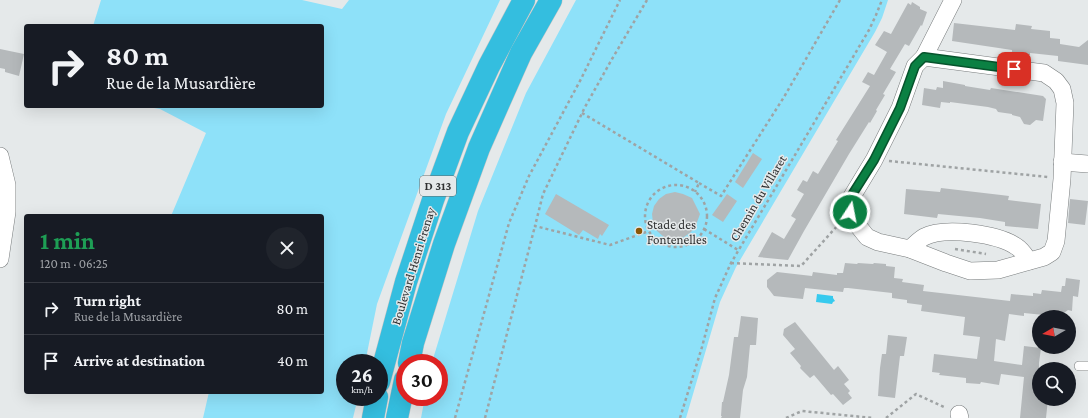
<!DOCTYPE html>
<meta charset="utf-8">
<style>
:root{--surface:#171b24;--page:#20242c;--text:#f1f3f6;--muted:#9ea1a6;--line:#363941}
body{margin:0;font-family:"Crimson Pro",serif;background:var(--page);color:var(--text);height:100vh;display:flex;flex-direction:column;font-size:15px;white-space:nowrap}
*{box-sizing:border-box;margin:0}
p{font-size:13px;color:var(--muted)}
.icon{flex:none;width:22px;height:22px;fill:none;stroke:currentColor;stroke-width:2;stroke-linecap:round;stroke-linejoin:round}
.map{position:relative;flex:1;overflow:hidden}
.sheet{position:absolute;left:24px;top:214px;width:300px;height:180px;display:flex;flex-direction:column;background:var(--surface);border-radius:4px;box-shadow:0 4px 16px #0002}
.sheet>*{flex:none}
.hud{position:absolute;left:24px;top:24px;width:300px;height:84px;border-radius:4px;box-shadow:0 4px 16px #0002;background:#171b24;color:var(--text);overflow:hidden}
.needle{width:26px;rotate:260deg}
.buttons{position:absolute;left:1032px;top:310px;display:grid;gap:8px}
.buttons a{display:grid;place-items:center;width:44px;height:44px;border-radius:50%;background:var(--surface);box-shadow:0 4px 16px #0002;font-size:20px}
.speed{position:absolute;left:336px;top:354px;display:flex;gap:8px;font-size:20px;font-weight:700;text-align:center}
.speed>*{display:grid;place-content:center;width:52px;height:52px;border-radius:50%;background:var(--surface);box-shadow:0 4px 16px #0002;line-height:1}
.speed small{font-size:10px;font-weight:400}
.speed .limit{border:6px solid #d22;background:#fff;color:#111}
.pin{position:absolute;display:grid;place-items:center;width:34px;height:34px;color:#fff;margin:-17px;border-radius:8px;box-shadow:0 2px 6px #0006}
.me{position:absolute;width:44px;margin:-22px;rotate:11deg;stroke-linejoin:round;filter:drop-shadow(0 0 3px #0008)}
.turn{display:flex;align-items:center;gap:14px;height:84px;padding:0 16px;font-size:18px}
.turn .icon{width:52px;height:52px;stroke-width:2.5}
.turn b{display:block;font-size:28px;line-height:34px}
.round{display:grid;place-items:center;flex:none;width:42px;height:42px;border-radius:21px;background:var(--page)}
.headline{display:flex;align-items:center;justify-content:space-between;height:68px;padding:0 16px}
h1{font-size:24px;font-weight:700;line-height:30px;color:#1e9e55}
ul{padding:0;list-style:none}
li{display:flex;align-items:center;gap:12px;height:52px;padding:0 16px;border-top:1px solid var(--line)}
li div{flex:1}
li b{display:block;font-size:15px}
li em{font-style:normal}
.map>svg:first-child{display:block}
.green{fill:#8ee1f9}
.water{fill:#37caee}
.building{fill:#b5b9bb}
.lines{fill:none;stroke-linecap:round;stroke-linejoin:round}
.lane-casing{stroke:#787c7d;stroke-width:10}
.street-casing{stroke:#787c7d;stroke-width:18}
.highway-casing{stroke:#c4c5c5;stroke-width:23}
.path{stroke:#9fa3a4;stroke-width:2.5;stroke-dasharray:3 3;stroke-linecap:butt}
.lane{stroke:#fff;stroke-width:9}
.street{stroke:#fff;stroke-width:17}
.highway{stroke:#34bedf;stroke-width:22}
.route-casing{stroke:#07532c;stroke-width:10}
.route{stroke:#0b8043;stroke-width:7}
.poi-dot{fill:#8c5707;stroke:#e5e9ea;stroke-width:1.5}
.labels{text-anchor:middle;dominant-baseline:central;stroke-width:3;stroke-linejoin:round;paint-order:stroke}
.shield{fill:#e5e9ea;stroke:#656868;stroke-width:1}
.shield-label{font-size:12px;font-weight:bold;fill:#2e3031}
.street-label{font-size:13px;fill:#2e3031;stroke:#e5e9ea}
.poi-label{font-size:13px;fill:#2e3031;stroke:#e5e9ea;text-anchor:start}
</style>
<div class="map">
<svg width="1088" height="418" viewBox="0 0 1088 418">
<rect width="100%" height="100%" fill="#e5e9ea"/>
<g class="green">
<polygon points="101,0 302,0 342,9 349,0 500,0 446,114 377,304 365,363 345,363 345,397 358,397 353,418 203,418 209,392 322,392 322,216 171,216 206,133 160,109 143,106 322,106 322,26 93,26"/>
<polygon points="576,0 888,0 882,18 875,32 736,267 720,302 686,418 421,418 425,397 439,397 439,363 432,363 433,359 478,211 526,93"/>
</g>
<polygon class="water" points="817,294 833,296 833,298 835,301 833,302 832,304 816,302"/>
<g class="building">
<polygon points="912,2 920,7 920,9 927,12 922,26 921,25 909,46 905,44 890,69 896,72 883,94 885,95 876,110 877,111 870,123 869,122 849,154 804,231 788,260 758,257 772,232 784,239 796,219 791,216 804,194 797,190 803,180 807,182 813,171 818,174 838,141 836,140 870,86 862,82 868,72 874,75 887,52 875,45 884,31 891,34 908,3 911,5"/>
<polygon points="954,23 1015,30 1016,24 1032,26 1031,29 1050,31 1050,38 1060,39 1060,44 1079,47 1088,40 1088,65 1058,61 1058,56 1030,53 1030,55 1012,53 1012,50 952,41"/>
<polygon points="0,49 24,54 19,76 5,72 5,69 0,68"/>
<polygon points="943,81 965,85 965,86 990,90 991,88 1043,96 1046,99 1043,121 1036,120 1030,125 1024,124 1020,117 1012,115 1012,114 998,112 996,109 988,107 950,102 950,103 941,102 940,108 922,105 924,88 936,90 937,87 943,88"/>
<polygon points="753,153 762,159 743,188 735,182"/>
<polygon points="941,188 1001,195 1009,196 1008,200 1041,204 1038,229 1005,226 1005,222 980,218 938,214 937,218 904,214 906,189 940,192"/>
<polygon points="675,192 683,194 692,198 700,214 696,225 691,232 684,237 676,239 664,237 657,231 653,223 652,214 654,206 659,199 666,194"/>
<polygon points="556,194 609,225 602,236 600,234 598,239 583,230 579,235 545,214"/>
<polygon points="727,194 737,201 723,222 712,215"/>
<polygon points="1070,199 1088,201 1085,225 1068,223"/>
<polygon points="845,263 857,264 858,263 873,264 874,263 886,264 886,266 895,267 894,278 903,279 902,282 924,285 923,291 1010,301 1011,294 1033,296 1033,293 1041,294 1042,290 1061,292 1062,286 1065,286 1066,278 1080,280 1078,297 1073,296 1072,311 1068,310 1064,313 1054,315 1054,316 1024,313 1024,316 1009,314 1005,341 996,339 994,361 1022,365 1024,346 1041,348 1039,363 1039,399 1048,399 1046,418 1020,418 1024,377 1001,374 999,385 981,382 980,384 966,383 966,378 939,375 940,373 932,372 934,354 977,359 980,337 963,335 965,317 921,311 922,305 907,303 907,300 892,298 892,293 848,288 844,288 843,292 805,288 803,299 774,296 767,287 767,280 777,272 812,276 813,272 837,275 837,273 843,273"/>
<polygon points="741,316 758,318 756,345 750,345 747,377 743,390 740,418 721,418 722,416 721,416 722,402 723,402 729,375 734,337 738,337"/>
<polygon points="795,322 834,370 838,366 849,380 844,384 850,391 848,393 852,398 843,405 833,394 831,395 814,375 810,378 800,368 801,366 790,353 795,349 783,335 784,329"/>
<polygon points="888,335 907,337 904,356 900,356 895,398 878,396 880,368 882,354 886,354"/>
</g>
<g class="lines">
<defs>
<polyline id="lane" points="1079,366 1088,366"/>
<g id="street">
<polygon points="924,57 1044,73 1056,81 1062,89 1065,103 1062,179 1056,241 1052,252 1044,257 998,270 970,271 946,263 910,249 878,242 867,237 855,222 850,212 851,198 874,160 900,108 915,66"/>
<polyline points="924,57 953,0"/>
<polyline points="0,156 7,185 7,212 0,259"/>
<polyline points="1062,162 1088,164"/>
<path d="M910,249C914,245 919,240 924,237C945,226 999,234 1017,247C1022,250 1026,257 1029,261"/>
<polyline points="959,414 960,418"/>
</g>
<g id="highway">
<polyline points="409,363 413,343 444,244 479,148 521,53 551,0"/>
<polyline points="379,382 406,282 433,200 458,132 489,66 524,0"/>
<polyline points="373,418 377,397"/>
<polyline points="397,418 405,380"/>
</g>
</defs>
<use href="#lane" class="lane-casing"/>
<use href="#street" class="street-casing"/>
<use href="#highway" class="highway-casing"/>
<g class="path">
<polyline points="647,0 612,59 585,107 543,194 535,226 610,245 649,231"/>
<polyline points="582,113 699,183 695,192"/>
<polyline points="889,161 1048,177"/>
<polyline points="699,183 721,196 784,97 840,0"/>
<circle cx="676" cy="216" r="31"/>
<polyline points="704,229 738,250"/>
<polyline points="955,249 986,254"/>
<polyline points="731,263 801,266 839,224"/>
<polyline points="455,418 509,223 529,176 581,79 620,0"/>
<polyline points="485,418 535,226"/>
<polyline points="680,418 702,347 715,298 731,263 869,30 876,15 882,0"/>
<polyline points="786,418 802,411 873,418"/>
<polyline points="886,418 916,394 946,408"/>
</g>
<use href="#lane" class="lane"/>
<use href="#street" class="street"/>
<use href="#highway" class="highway"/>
</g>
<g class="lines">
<defs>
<polyline id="route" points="850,212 850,198 874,160 900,108 915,66 924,57 1014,69"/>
</defs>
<use href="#route" class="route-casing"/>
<use href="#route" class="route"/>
</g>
<circle class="poi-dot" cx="639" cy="231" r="4"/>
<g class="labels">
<rect class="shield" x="420" y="176" width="36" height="20" rx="3"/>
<g class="shield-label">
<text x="438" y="186">D 313</text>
</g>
<g class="street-label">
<text transform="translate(758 198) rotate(-59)">Chemin du Villaret</text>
<text transform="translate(413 266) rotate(-73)">Boulevard Henri Frenay</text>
</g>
<g class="poi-label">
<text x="647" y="224">Stade des<tspan x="647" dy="15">Fontenelles</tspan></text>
</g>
</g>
</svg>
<div class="buttons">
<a><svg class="needle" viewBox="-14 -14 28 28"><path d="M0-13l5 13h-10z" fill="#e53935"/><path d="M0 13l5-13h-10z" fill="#9ea1a6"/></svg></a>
<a><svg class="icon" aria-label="search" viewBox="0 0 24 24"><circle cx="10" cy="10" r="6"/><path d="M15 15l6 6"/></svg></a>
</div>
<div class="speed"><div>26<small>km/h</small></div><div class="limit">30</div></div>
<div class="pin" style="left:1014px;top:69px;background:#d93025"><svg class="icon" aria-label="arrive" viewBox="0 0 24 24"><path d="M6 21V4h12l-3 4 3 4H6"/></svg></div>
<svg class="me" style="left:850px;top:212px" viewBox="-20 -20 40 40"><circle r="17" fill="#0b8043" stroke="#fff" stroke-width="3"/><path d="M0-11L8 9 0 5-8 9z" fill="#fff"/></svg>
<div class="hud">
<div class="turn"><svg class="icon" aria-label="right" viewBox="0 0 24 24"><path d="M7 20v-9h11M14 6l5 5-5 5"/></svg><div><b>80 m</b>Rue de la Musardière</div></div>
</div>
<section class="sheet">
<div class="headline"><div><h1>1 min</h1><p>120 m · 06:25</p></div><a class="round"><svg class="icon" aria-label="close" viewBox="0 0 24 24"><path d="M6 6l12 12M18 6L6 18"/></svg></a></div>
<ul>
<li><svg class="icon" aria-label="right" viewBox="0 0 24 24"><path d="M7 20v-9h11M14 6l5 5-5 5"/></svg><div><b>Turn right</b><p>Rue de la Musardière</p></div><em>80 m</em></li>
<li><svg class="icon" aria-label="arrive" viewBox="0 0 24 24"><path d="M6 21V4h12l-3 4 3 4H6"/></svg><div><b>Arrive at destination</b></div><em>40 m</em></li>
</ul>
</section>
</div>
